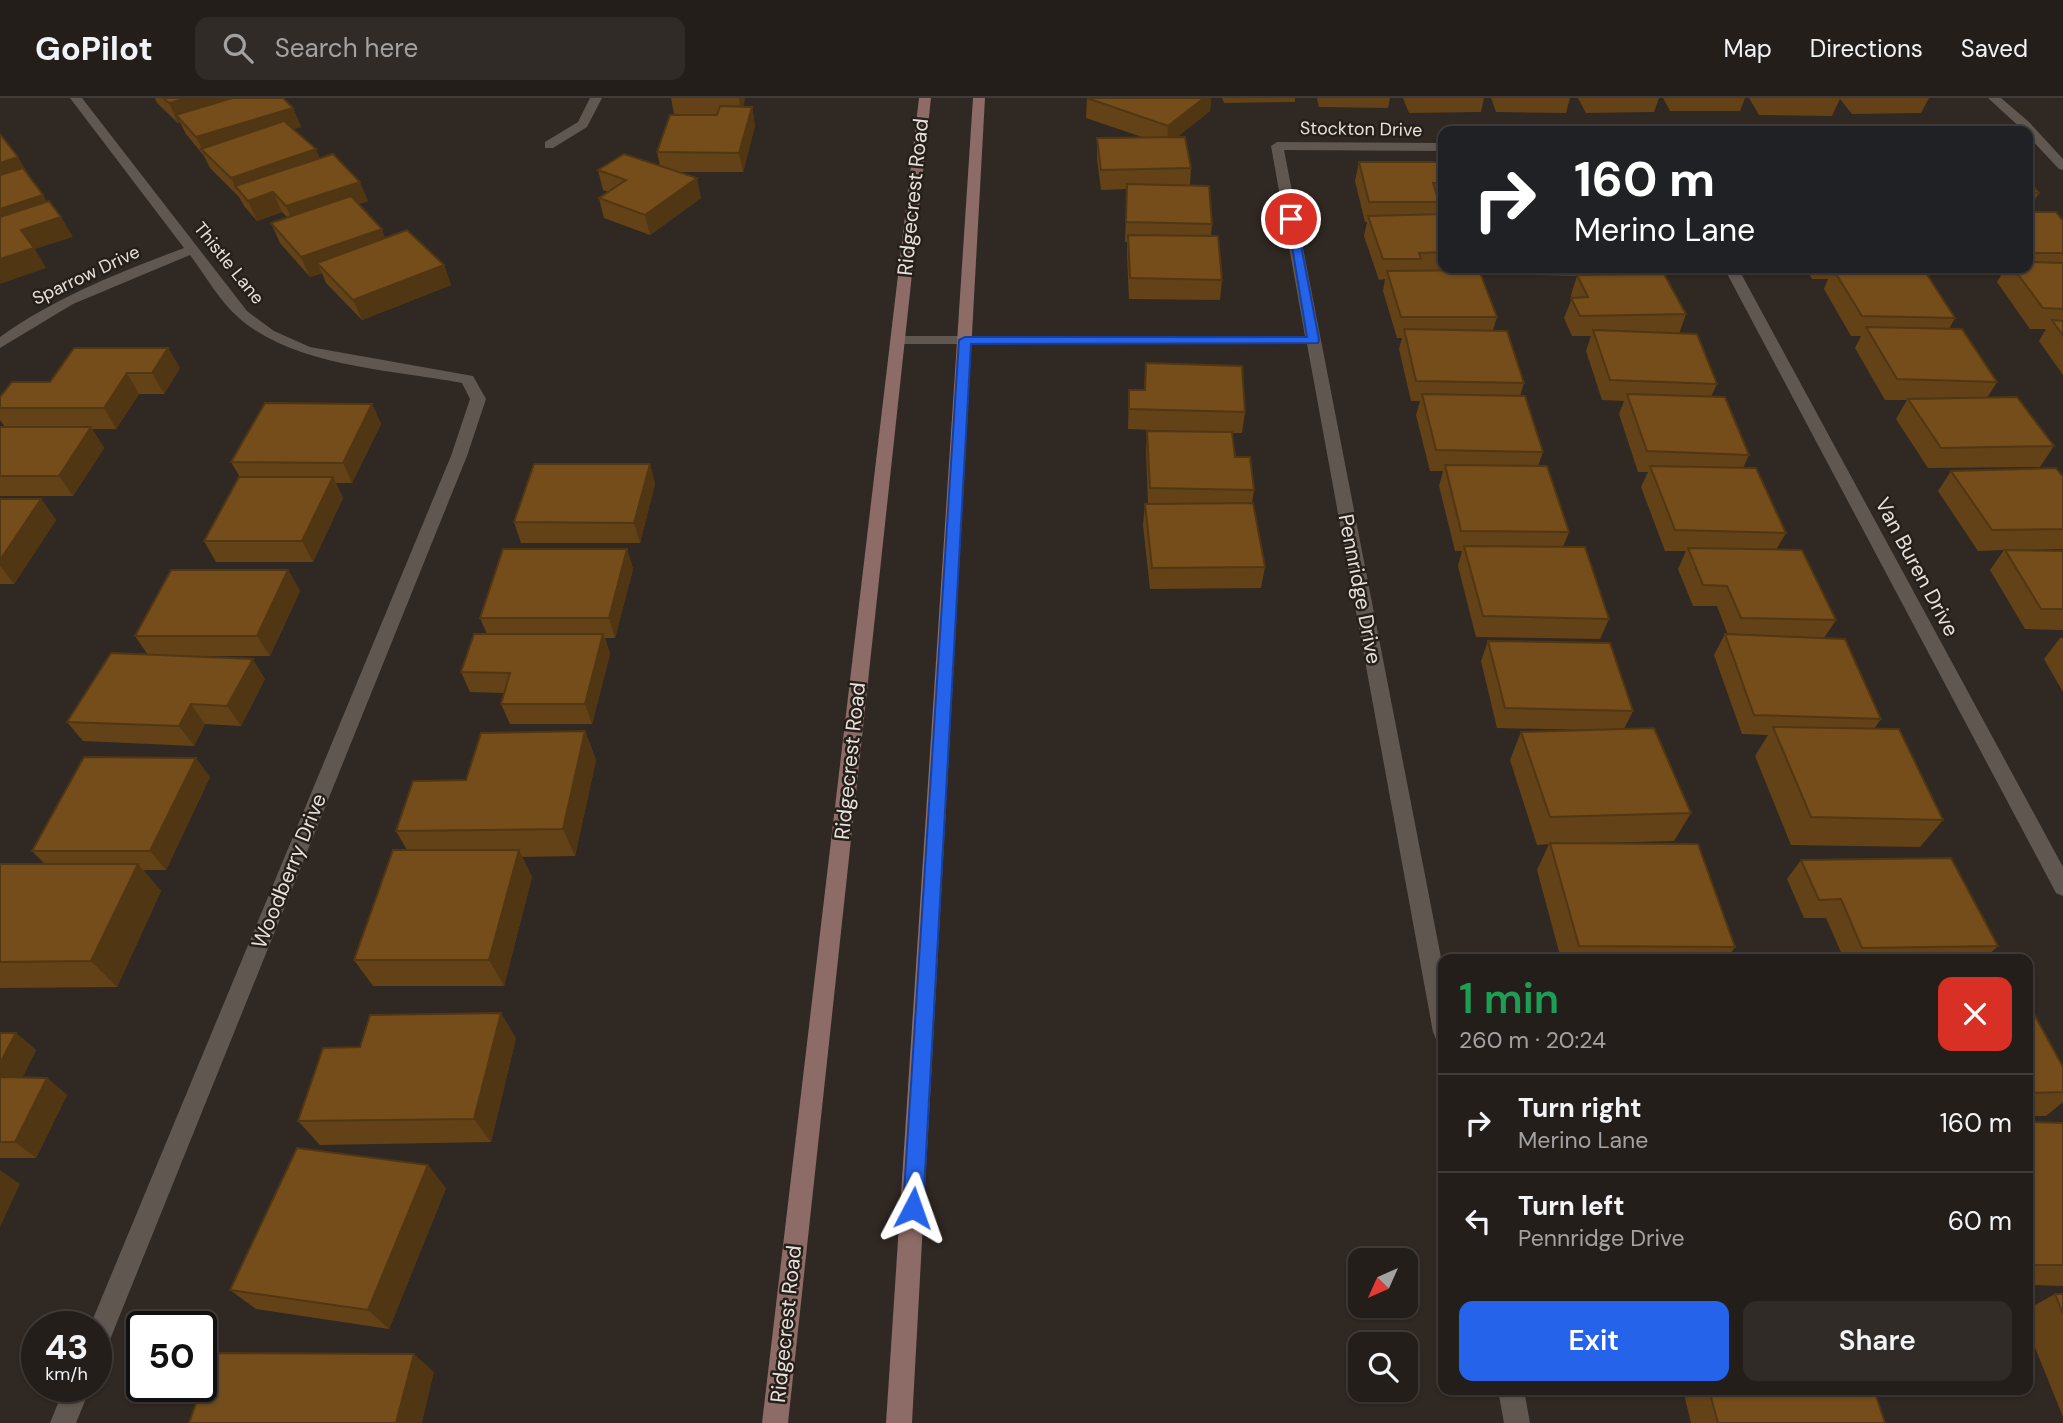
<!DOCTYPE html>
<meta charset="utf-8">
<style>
:root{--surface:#241e1a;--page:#302b27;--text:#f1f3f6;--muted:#a3a2a2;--line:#413c39;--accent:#2563eb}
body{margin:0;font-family:"DM Sans",sans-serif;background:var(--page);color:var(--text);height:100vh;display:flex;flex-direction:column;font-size:26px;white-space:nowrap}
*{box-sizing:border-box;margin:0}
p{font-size:23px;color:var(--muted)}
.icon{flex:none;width:38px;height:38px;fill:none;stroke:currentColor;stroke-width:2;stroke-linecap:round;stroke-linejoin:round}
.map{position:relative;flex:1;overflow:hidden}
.details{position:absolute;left:1438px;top:856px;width:595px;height:441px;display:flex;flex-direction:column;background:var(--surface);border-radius:14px;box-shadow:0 2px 5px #0004,0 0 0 2px var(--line)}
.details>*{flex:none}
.guide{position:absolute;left:1438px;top:28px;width:595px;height:147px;border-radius:14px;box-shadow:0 2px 5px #0004,0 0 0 2px var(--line);background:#202124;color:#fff;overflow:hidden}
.needle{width:46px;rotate:225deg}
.controls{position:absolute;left:1348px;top:1150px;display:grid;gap:14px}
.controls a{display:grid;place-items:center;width:70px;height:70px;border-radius:14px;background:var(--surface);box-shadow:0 2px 5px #0004,0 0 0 2px var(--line);font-size:35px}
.speed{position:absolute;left:21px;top:1213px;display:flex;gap:14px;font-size:35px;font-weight:700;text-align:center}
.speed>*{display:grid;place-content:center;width:91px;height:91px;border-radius:50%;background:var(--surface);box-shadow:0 2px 5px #0004,0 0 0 2px var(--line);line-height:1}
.speed small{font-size:18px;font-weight:400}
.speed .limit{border:4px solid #111;border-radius:10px;background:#fff;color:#111}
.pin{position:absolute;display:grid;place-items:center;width:60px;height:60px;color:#fff;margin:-30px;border:4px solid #fff;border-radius:50%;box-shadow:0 2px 7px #0007}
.me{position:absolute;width:77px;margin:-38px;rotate:4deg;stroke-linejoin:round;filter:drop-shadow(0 0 5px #0008)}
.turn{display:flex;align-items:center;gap:24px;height:147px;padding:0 21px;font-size:32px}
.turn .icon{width:91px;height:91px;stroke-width:2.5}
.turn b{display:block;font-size:49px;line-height:60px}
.round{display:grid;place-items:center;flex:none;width:74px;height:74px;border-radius:14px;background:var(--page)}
.headline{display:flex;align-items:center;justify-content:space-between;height:119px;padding:0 21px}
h1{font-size:42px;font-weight:600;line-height:52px;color:#1e9e55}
.primary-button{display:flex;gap:14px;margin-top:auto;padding:14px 21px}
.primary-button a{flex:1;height:80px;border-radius:14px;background:var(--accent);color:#fff;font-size:28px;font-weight:600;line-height:80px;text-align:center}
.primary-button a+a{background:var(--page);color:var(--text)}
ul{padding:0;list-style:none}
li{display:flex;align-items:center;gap:21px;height:98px;padding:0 21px;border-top:2px solid var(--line)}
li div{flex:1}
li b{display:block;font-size:26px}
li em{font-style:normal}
header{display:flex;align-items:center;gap:42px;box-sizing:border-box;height:98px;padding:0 35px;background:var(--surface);border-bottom:2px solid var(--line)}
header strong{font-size:33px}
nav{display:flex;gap:38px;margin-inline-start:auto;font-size:24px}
.search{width:490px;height:63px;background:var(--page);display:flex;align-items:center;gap:18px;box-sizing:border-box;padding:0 24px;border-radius:14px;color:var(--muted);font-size:26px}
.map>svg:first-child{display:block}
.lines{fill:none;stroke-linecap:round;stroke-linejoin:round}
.minor{fill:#605750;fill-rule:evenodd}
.secondary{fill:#8d6b66;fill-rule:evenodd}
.wall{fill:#644217}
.shaded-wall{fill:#513613}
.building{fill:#744d1b;stroke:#513613;stroke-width:2}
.route{fill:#2563eb;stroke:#184099;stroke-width:2}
.labels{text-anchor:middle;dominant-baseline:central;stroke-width:5;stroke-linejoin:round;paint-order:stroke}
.far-street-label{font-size:18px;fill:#e6e1dd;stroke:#261f19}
.street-label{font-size:21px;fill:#e6e1dd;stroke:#261f19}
</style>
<header>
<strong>GoPilot</strong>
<div class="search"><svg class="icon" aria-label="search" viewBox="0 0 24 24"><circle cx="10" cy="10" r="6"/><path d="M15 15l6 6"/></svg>Search here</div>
<nav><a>Map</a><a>Directions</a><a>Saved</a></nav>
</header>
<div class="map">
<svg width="2063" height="1325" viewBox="0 0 2063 1325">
<rect width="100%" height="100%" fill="#302822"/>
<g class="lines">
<g class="minor">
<path d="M70,0H82L247,213L274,233L310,249L473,278L486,301L467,358L109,1244L105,1253L96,1257V1228H90L451,358L470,301L462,285C392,272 293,268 239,220C220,204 205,177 190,157L73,206L0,250V239C56,199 120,174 184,150Z"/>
<polygon points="590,0 602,0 587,29 553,50 545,50 545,44 578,24"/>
<polygon points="1988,0 2001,0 2029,24 2063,61 2063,72 2059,71 2028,38 2028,33 2024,33"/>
<polygon points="1277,44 1444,45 1444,53 1284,52 1444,875 1444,944 1436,941 1433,934 1307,246 897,246 890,242 897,238 1305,238 1271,48"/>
<polygon points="1724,170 1738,170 2063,769 2063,798 2056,795"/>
<polygon points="65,1288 91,1288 76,1325 50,1325"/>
<polygon points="1498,1292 1524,1292 1530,1325 1504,1325"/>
</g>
<g class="secondary">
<polygon points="919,0 931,0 788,1325 762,1325"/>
<polygon points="973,0 985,0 912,1325 886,1325"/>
</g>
</g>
<g class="wall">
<polygon points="155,0 283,0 293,10 301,29 294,31 320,61 368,103 359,106 385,140 444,167 451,187 362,222 326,185 322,175 310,179 280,145 271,125 287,119 282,114 257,123 244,108 239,99 210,70 204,58 186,36 180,24 178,25 157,5"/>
<polygon points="671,0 745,0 743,9 752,9 755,28 743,74 677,74 701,100 650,137 604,120 599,100 608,94 603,92 598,72 660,68 657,54 717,17 718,16 674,16"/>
<polygon points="1087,0 1211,0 1210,13 1177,39 1191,70 1190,87 1212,126 1211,138 1222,182 1220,202 1129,201 1127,157 1127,144 1125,144 1127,91 1101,92 1097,60 1097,40 1145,40 1086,20"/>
<polygon points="1222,0 1295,0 1295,4 1224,5"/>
<polygon points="1317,0 1390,0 1388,10 1319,9"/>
<polygon points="1403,0 1484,0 1481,14 1409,15"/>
<polygon points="1491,0 1570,0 1566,15 1496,14"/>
<polygon points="1578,0 1659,0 1654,14 1586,15"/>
<polygon points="1663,0 1745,0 1740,13 1670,13"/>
<polygon points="1749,0 1929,0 1921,15 1852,16 1840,1 1832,18 1759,17"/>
<polygon points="1359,64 1444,66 1444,106 1438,105 1436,117 1444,116 1444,170 1477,170 1477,172 1497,219 1493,232 1524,285 1520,298 1543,354 1538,368 1569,434 1563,449 1609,521 1600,541 1476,539 1458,468 1462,453 1455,453 1439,388 1443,373 1430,373 1416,317 1420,303 1411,303 1399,251 1402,240 1397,240 1383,193 1385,181 1379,182 1364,138 1367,124 1365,124 1355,83"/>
<polygon points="2028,82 2039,95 2028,113"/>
<polygon points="2028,114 2063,123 2063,277 2039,243 2046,231 2030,231 1997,184 2003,174 2001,170 2028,170"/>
<polygon points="1531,170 1652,170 1649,176 1686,216 1679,236 1717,286 1711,299 1749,357 1743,370 1786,435 1776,452 1836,522 1824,540 1881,621 1874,631 1943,722 1920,749 1791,747 1755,658 1768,637 1742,636 1714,557 1725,536 1728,537 1717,508 1693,508 1678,471 1686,453 1665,453 1641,389 1648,374 1638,374 1619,316 1624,303 1602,302 1586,253 1591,238 1572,238 1564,220 1572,200 1571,197 1577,178 1533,177"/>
<polygon points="1806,170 1893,170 1893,172 1955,220 1949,231 1997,284 1987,300 2054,348 2040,369 1928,370 1896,321 1907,302 1885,302 1855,250 1861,238 1851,238 1824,191 1828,181 1812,181"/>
<polygon points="168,250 180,270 164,296 139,296 116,331 92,331 104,350 73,398 0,398 0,329 5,329 0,322 0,299"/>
<polygon points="1146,265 1245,314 1242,335 1232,335 1235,359 1254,392 1252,405 1265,469 1261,490 1150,491 1143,427 1145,406 1148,406 1146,353 1147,333 1203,334 1128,331 1129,292 1144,292"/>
<polygon points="372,306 381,326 352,385 336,385 343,400 313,464 216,464 204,443 240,379 231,364"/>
<polygon points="650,366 655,386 640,445 521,445 514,424"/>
<polygon points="1951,373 2063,379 2063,451 2020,452 2063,453 2063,532 2025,531 1990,472 2004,452 1978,453 1938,393"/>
<polygon points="0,401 41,401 56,422 14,486 0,486"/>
<polygon points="627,451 633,471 615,540 605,540 610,556 592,626 510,626 501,606 504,595 470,594 461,574 487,536 480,520"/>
<polygon points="288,472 300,493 270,558 182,558 265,581 241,628 205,626 194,648 83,643 67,624 148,557 135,538"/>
<polygon points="2060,540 2063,540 2063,594 2044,561"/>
<polygon points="1488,543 1633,613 1624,631 1691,715 1674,743 1595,745 1735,849 1727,861 1561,861 1537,772 1549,746 1537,747 1510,662 1521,634 1588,632 1497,630 1481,563"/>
<polygon points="585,633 596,662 575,758 522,759 532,779 504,888 373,888 354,862 407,752 396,733"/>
<polygon points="210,679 166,772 143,772 161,793 117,889 0,890 0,766 45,766 32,753"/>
<polygon points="1801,762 1998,848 1984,861 1844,861 1826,820 1804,820 1787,781"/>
<polygon points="2028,905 2063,969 2063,1004 2046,1018 2028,1018"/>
<polygon points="0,935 16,935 36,952 22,980 47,980 67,997 36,1060 0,1060"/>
<polygon points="516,940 491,1044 320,1047 298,1023 360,949"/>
<polygon points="2028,1024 2063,1025 2063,1188 2028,1187"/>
<polygon points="446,1090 389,1231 256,1211 230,1192"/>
<polygon points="2055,1196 2063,1196 2063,1319 2028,1232 2028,1211"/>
<polygon points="1683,1292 1874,1292 1885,1325 1691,1325"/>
</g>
<g class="shaded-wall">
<polygon points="187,0 260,0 176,17 180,24 178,25 169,5"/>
<polygon points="739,0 745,0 741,16"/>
<polygon points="1204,0 1211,0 1210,13 1167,47 1168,28"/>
<polygon points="752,9 755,28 743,74 739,55"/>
<polygon points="293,10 301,29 209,58 202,51 196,39"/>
<polygon points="316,51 324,70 236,90 231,80"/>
<polygon points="18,59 30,79 0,88 0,65"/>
<polygon points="697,80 701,100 650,137 645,117"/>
<polygon points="360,84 368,103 295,128 286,108"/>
<polygon points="273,94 282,114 257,123 248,103"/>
<polygon points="43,97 55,117 0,135 0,111"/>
<polygon points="61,119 73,139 35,151 46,170 0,186 0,161 21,132"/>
<polygon points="382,131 389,151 317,165 322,175 310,179 301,159"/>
<polygon points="444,167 451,187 362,222 353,202"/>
<polygon points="168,250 180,270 164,296 152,275"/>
<polygon points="127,275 139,296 116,331 104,310"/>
<polygon points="372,306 381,326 352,385 343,365"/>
<polygon points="91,329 104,350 73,398 59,378"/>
<polygon points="650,366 655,386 640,445 634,425"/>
<polygon points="333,379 343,400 313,464 302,443"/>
<polygon points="41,401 56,422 14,486 0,468 0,462"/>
<polygon points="627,451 633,471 615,540 609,520"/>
<polygon points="288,472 300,493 270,558 257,538"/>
<polygon points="603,536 610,556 592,626 585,606"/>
<polygon points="253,561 265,581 241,628 227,608"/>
<polygon points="191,606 205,626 194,648 179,628"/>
<polygon points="585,633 596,662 575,758 563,731"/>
<polygon points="196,660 210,679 166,772 150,753"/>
<polygon points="519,752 532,779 504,888 489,862"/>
<polygon points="138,766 161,793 117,889 91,863"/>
<polygon points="501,915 516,940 491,1044 474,1021"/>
<polygon points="16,935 36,952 14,996 0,985 0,965"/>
<polygon points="47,980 67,997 36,1060 15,1044"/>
<polygon points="428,1067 446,1090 389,1231 368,1212"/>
<polygon points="0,1072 20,1086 0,1129"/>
<polygon points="414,1256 434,1274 422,1325 396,1325"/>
</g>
<g class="building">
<polygon points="163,0 187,0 169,5"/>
<polygon points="232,0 283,0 293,10 196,39 176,17"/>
<polygon points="1087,0 1204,0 1168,28"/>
<polygon points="720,8 752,9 739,55 657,54 670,17 717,17"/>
<polygon points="284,23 316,51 231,80 201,51"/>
<polygon points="0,36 18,59 0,65"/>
<polygon points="1185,39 1191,70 1101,72 1097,40"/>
<polygon points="333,56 360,84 286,108 273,94 248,103 235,88"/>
<polygon points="624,56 697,80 645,117 599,100 626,82 598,72"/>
<polygon points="1359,64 1443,64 1444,86 1433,85 1439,104 1369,104"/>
<polygon points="23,70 43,97 0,111 0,77"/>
<polygon points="2028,82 2039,95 2028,95"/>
<polygon points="1127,86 1209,88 1212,126 1126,124"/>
<polygon points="351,98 382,131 301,159 271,125"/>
<polygon points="49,103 61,119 21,132 34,150 0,161 0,119"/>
<polygon points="2028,114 2056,114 2063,123 2063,155 2028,155"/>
<polygon points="1444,116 1444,154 1419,155 1421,161 1383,161 1368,118"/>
<polygon points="407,132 444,167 353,202 317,165"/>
<polygon points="1128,137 1218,138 1222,182 1130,180"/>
<polygon points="2028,164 2063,165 2063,211 2043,210 2013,170 2028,170"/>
<polygon points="1833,171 1924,172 1955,220 1862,218"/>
<polygon points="1479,172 1497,219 1401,219 1387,173"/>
<polygon points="1664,176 1686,216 1580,218 1571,200 1588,199 1577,177"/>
<polygon points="2052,222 2063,223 2063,238"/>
<polygon points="1866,229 1962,231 1997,284 1897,281"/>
<polygon points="1404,231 1507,233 1524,285 1416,283"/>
<polygon points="1593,232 1697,236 1717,286 1610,282"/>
<polygon points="74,250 168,250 152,275 127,275 104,310 0,310 0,299 12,284 50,284"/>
<polygon points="1146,265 1242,268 1245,314 1129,311 1129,292 1145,292"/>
<polygon points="1422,296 1525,298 1543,354 1436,352"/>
<polygon points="1627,296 1725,299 1749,357 1647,353"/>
<polygon points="2017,299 2054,348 1941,350 1908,301"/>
<polygon points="265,305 372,306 343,365 231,364"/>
<polygon points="0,329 91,329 59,378 0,378"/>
<polygon points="1147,333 1232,334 1235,359 1250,359 1254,392 1150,390"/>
<polygon points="534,366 650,366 634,425 514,424"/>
<polygon points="1445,367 1547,368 1569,434 1461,433"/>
<polygon points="1650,368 1756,370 1786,435 1675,432"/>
<polygon points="2056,370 2063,379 2063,431 1992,432 1951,373"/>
<polygon points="239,379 333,379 302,443 204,443"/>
<polygon points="0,401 41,401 0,462"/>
<polygon points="1253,405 1265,469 1152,470 1145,406"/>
<polygon points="1464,448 1585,449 1609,521 1483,518"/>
<polygon points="1688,450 1802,452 1836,522 1741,520 1727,488 1703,487"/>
<polygon points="503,451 627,451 609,520 480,520"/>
<polygon points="2005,452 2063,453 2063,511 2041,511"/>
<polygon points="171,472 288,472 257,538 135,538"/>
<polygon points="474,536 603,536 585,606 501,606 510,575 461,574"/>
<polygon points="1725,536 1845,541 1881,621 1754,617"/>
<polygon points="1488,543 1610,545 1633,613 1505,610"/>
<polygon points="111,555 253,561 227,608 191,606 179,628 67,624"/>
<polygon points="1773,629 1899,631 1943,722 1811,719"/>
<polygon points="1654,630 1691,715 1550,719 1521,634"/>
<polygon points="585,633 563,731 396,733 413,683 466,682 481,635"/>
<polygon points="84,659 196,660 150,753 32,753"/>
<polygon points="1550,745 1698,746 1735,849 1579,848"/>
<polygon points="393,752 519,752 489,862 354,862"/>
<polygon points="1951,760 1998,848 1862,850 1841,801 1819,802 1801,762"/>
<polygon points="0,766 138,766 91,863 0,864"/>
<polygon points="2028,905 2063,969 2063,994 2028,995"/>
<polygon points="501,915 474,1021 298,1023 323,950 360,949 370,917"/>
<polygon points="0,935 16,935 0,965"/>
<polygon points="0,979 47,980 15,1044 0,1044"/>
<polygon points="2028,1024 2063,1025 2063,1167 2034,1167 2028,1153"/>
<polygon points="297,1050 428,1067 368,1212 230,1192"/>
<polygon points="2055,1196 2063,1196 2063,1216"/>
<polygon points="214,1255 414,1256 396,1325 189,1325"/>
<polygon points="1709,1292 1874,1292 1885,1325 1718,1325"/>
</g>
<polygon class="route" points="1287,118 1296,121 1319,242 1318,245 971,246 923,1110 920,1117 913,1120 906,1117 903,1110 959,242 965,239 1307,239"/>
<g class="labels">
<g class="far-street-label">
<text transform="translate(1361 31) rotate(1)">Stockton Drive</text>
<text transform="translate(229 165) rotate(51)">Thistle Lane</text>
<text transform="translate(86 177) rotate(-25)">Sparrow Drive</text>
</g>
<g class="street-label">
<text transform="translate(913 99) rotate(-84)">Ridgecrest Road</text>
<text transform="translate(1917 469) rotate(62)">Van Buren Drive</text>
<text transform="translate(1360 491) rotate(79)">Pennridge Drive</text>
<text transform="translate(850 663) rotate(-84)">Ridgecrest Road</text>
<text transform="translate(289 773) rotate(-68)">Woodberry Drive</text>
<text transform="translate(786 1226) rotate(-84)">Ridgecrest Road</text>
</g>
</g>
</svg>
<div class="controls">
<a><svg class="needle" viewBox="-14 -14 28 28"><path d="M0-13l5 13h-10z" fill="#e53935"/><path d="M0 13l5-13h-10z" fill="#a3a2a2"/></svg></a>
<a><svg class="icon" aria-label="search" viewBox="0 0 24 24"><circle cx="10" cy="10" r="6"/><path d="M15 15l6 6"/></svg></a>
</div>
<div class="speed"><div>43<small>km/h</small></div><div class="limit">50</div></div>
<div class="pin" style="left:1291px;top:121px;background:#d93025"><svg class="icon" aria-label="arrive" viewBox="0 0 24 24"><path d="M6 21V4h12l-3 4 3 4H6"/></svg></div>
<svg class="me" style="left:913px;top:1110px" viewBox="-20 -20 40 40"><path d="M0-17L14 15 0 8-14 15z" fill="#2563eb" stroke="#fff" stroke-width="4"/></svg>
<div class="guide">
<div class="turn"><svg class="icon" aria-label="right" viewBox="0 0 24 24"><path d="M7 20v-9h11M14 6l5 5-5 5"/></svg><div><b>160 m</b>Merino Lane</div></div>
</div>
<section class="details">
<div class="headline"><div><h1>1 min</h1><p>260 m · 20:24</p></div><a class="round" style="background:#d93025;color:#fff"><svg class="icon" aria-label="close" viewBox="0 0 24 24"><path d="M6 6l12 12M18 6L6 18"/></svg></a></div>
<ul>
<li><svg class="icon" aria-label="right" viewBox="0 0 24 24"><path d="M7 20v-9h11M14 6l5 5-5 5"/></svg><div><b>Turn right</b><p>Merino Lane</p></div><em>160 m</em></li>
<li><svg class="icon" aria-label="left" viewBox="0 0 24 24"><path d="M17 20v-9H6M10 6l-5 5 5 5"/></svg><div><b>Turn left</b><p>Pennridge Drive</p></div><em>60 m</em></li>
</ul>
<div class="primary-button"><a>Exit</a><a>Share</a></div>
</section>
</div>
